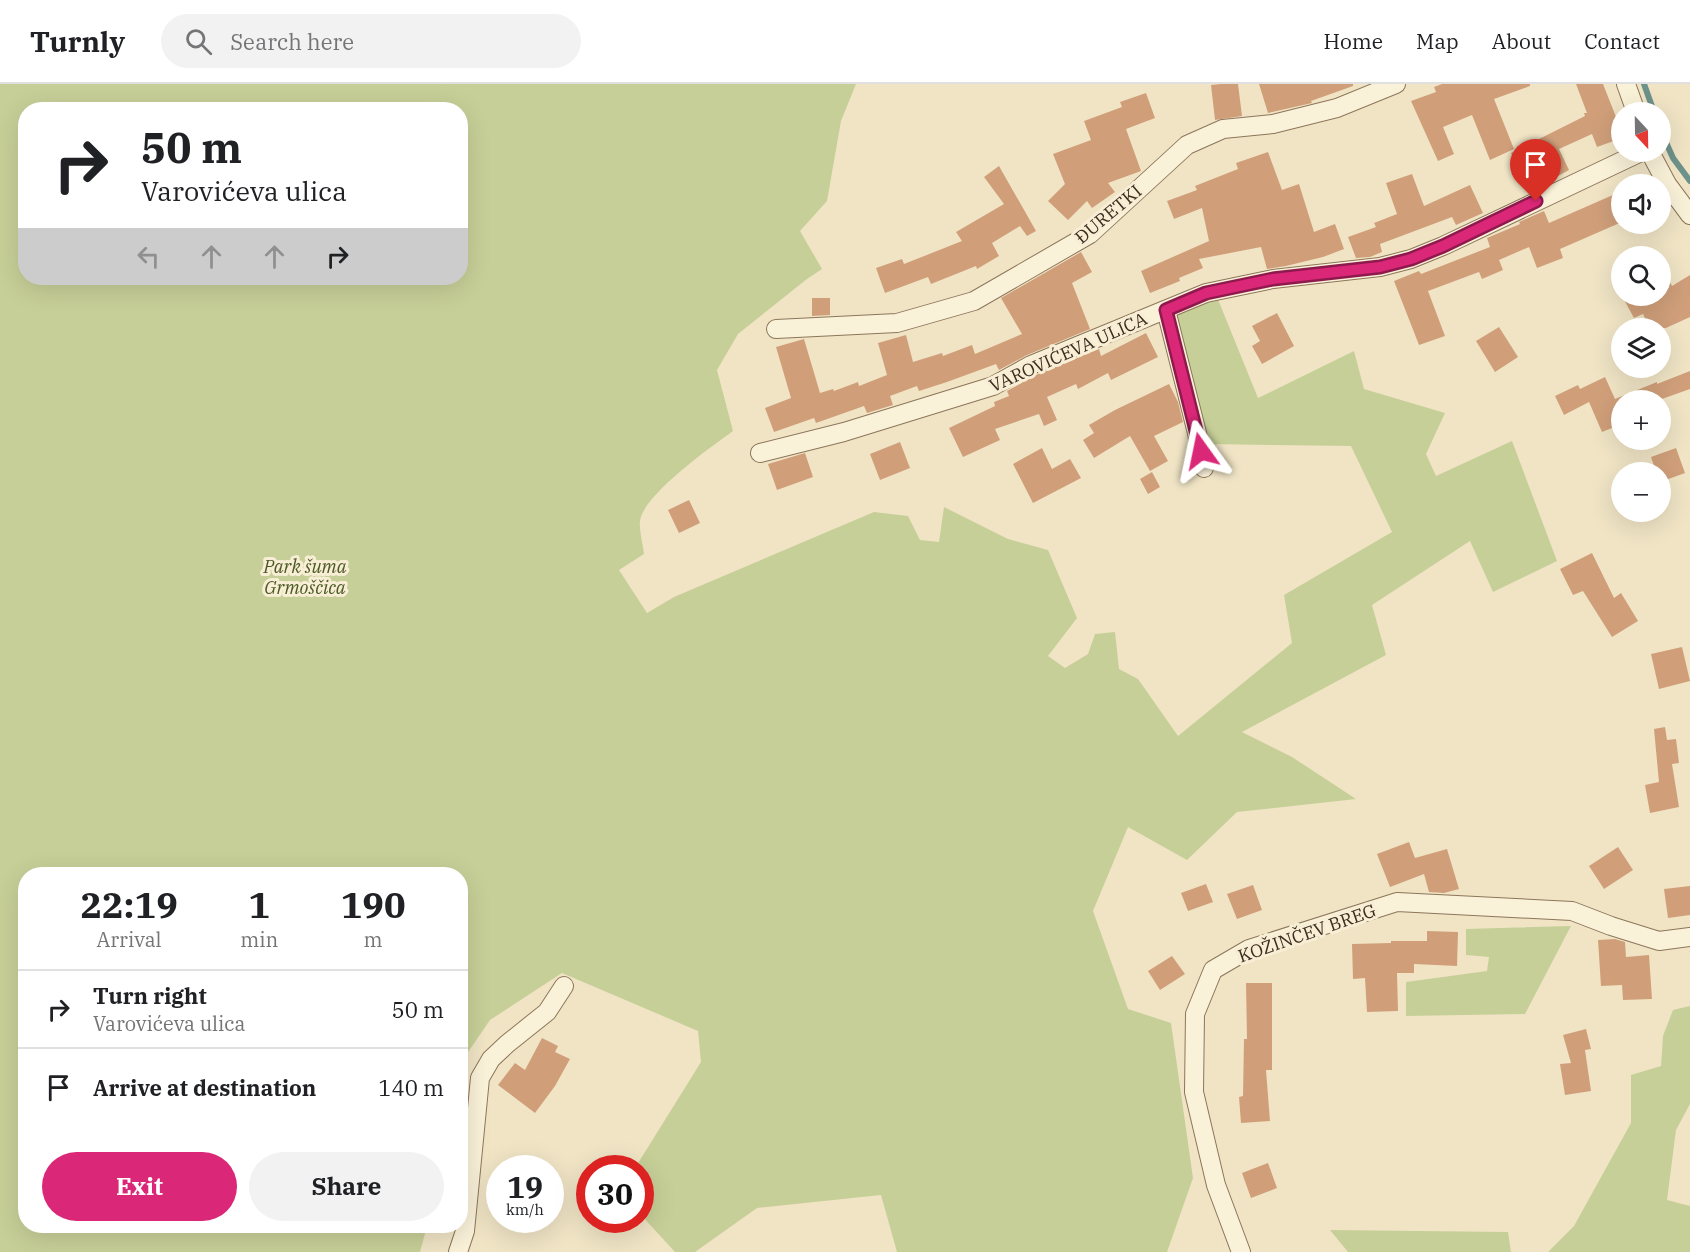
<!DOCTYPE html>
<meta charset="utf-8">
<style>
:root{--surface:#fff;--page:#f2f2f2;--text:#202124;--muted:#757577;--line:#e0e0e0;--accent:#db2777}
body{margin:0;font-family:"IBM Plex Serif",serif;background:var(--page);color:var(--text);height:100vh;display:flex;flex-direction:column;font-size:22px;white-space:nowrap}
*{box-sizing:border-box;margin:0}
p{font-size:20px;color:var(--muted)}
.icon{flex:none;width:33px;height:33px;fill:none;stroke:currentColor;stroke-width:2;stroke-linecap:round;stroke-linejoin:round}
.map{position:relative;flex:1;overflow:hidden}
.panel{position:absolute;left:18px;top:783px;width:450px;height:366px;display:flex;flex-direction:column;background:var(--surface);border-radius:24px;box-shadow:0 6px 24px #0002}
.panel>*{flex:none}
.banner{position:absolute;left:18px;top:18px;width:450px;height:183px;border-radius:24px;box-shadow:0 6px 24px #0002;background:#fff;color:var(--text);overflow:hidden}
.needle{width:39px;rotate:158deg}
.controls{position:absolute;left:1611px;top:18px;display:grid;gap:12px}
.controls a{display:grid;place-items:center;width:60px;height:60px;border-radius:50%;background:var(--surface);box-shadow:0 6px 24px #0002;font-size:30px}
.speed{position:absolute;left:486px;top:1071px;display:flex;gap:12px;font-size:30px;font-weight:700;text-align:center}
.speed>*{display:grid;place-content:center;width:78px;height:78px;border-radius:50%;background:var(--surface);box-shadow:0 6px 24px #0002;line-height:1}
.speed small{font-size:15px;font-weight:400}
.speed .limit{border:9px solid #d22;background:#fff;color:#111}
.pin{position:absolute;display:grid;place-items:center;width:51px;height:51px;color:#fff;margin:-62px -26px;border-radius:50% 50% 50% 0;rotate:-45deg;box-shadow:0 0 6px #0007}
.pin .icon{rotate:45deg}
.me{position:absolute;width:66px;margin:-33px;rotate:348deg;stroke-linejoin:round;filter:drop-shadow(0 0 4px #0008)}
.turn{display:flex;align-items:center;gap:21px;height:126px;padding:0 24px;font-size:27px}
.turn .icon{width:78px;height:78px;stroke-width:2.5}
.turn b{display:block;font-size:42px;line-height:51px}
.lanes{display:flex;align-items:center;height:57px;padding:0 24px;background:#0003;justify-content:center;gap:30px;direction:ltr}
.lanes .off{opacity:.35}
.eta{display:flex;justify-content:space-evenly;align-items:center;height:102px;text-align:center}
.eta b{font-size:36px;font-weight:800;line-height:42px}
.cta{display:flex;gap:12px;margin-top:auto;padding:12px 24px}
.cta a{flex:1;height:69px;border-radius:36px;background:var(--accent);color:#fff;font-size:24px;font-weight:800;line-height:69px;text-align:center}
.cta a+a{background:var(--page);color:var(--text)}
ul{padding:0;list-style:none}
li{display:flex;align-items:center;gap:18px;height:78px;padding:0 24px;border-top:2px solid var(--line)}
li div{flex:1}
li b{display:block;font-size:22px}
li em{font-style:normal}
header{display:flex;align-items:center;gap:36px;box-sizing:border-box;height:84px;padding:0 30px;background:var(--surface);border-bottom:2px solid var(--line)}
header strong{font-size:28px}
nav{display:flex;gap:33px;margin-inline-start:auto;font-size:21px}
.search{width:420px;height:54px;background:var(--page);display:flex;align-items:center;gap:15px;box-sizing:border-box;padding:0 21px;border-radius:33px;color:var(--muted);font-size:22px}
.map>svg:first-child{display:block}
.green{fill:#c7cf98;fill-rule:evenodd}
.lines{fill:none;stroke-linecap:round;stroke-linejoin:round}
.stream{stroke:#6d928a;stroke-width:6}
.building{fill:#d09f7a}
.street-casing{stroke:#8c765a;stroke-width:20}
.street{stroke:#faf1d9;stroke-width:18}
.route-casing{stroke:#8e194d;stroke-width:15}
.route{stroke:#db2777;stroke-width:10}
.labels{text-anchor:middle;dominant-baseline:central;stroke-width:6;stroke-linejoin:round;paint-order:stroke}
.street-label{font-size:18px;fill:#3c2d1f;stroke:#f7eed5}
.park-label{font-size:18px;font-style:italic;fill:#4b5924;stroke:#f7eed5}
</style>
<header>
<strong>Turnly</strong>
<div class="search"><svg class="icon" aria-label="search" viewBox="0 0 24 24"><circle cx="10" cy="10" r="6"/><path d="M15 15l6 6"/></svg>Search here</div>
<nav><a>Home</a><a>Map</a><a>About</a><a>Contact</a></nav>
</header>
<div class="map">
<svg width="1690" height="1168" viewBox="0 0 1690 1168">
<rect width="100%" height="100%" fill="#f0e4c5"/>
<g class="green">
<path d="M0,0H856L841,37L827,117L800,147L822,185L807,195L738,250L717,286L733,347C711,363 643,411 640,437C639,446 643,461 644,470L619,486L647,529L674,513L874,428L908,432L920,456L939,458L944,423L1008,455L1048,466L1077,534L1048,572L1065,584L1088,570L1095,550L1115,548L1119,585L1138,595L1178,652L1292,559L1284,511L1392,448L1351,362L1205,360L1173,235L1178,230L1217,213L1258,314L1354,267L1364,305L1445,329L1426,370L1436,392L1512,357L1557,477L1493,508L1470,457L1372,521L1386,571L1242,648L1292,673L1356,715L1237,728L1187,776L1128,743L1093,827L1128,925L1171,939L1193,1094L1167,1168H897L881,1111L757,1124L695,1168H675L641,1131L640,1084H635L701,978L698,947L562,889L490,936L462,977L461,992L460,790H26V1142H427L420,1168H0ZM26,26H460V194H26Z"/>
<polygon points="1571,842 1525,930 1406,932 1406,898 1487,887 1489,873 1466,871 1466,845"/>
<polygon points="1690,922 1690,1020 1676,1046 1667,1116 1690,1122 1690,1168 1548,1168 1574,1142 1631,1039 1631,991 1661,982 1663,952 1673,926"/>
<polygon points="1330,1146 1508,1148 1511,1168 1348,1168"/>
</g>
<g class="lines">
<g class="stream">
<polyline points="1644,0 1654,28"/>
<polyline points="1660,45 1673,74 1690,97"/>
</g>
</g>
<g class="building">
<polygon points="1221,0 1238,0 1242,32 1215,36 1211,1"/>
<polygon points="1259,0 1353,0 1353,2 1311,17 1312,19 1268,29"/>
<polygon points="1442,0 1530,0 1530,2 1494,15 1514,65 1490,76 1472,31 1443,43 1454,70 1438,77 1411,17 1436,8 1434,3"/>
<polygon points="1576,0 1603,0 1622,48 1622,54 1597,63 1592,50 1559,65 1569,86 1530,107 1511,69 1585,32 1584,29 1587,29"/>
<polygon points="1146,9 1155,34 1126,45 1141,87 1108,99 1115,108 1092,124 1087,117 1068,136 1048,117 1065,100 1053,70 1091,56 1084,37 1122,23 1120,18"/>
<polygon points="1268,68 1282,106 1299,100 1314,148 1335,140 1344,165 1323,173 1286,182 1267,185 1261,163 1199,175 1203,184 1179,194 1180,197 1150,209 1141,187 1209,157 1202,124 1174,135 1167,117 1197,106 1195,102 1238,85 1236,79"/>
<polygon points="999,82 1036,147 1027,152 1020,142 992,159 999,172 977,185 976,182 931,200 928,193 885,209 876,184 902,175 904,180 962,157 956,148 1004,120 984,93"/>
<polygon points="1412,90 1424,122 1470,101 1483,129 1456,141 1452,133 1380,160 1382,168 1370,173 1356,174 1348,153 1376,143 1374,139 1397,130 1386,99"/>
<polygon points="1622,107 1622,138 1560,165 1563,174 1537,184 1529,163 1499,176 1503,186 1482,195 1479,188 1428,207 1445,252 1419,261 1394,197 1419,187 1421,190 1490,163 1487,154 1520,140 1519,138 1544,127 1549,139"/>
<polygon points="1081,168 1092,188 1072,199 1090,245 1027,271 999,286 996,280 947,298 919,307 917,302 890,312 893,321 867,329 864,322 816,339 814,334 774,348 765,324 791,314 776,263 804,255 820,309 833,305 834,307 858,298 859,302 887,291 878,259 906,251 913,278 942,269 943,272 972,261 975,270 1022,250 1001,214"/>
<polygon points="1660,179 1672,202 1690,191 1690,233 1666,244 1650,244 1643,230 1634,234 1622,212 1660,212"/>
<polygon points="812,214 830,214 830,231 812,232"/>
<polygon points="1277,229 1294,262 1262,280 1252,262 1260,257 1252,242"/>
<polygon points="1499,243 1518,273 1495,288 1476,257"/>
<polygon points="1146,249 1158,273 1111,296 1108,289 1078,305 1076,300 1047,313 1057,336 1044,342 1039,330 995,345 1000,356 963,373 949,344 995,322 994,318 1009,312 1007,307 1036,291 1099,265 1101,272"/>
<polygon points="1690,287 1690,305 1659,316 1622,316 1622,340 1602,348 1589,318 1564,331 1555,312 1578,301 1580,305 1605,293 1615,315 1657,298 1657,300"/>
<polygon points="1169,300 1178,318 1183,338 1154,352 1168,377 1150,387 1130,352 1094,374 1083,356 1094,349 1089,341 1115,326"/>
<polygon points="900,358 910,384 880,396 870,370"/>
<polygon points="1042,364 1052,385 1070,375 1081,394 1033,419 1013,380"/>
<polygon points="1676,364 1685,389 1660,398 1660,388 1656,388 1651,373"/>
<polygon points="805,369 813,393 777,406 768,380"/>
<polygon points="1152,388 1160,403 1148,410 1140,395"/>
<polygon points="689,416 700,439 679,449 668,426"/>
<polygon points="1592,469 1614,514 1621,509 1638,537 1612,553 1583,507 1573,511 1560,485"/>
<polygon points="1682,563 1690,597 1659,605 1651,570"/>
<polygon points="1665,643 1667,656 1676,655 1679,679 1672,680 1679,723 1650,729 1645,701 1659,698 1654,645"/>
<polygon points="1409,758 1415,774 1447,765 1459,805 1444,809 1429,808 1424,790 1390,803 1377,770"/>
<polygon points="1618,763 1633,786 1604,805 1589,782"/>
<polygon points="1206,800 1213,818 1188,827 1181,809"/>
<polygon points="1253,801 1262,826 1237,835 1227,810"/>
<polygon points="1690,802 1690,831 1668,834 1664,805"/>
<polygon points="1427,847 1458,848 1457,882 1414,880 1414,889 1397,889 1398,927 1367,928 1365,894 1353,895 1352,860 1391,859 1391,857 1427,857"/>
<polygon points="1615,855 1625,858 1626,873 1649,871 1652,915 1623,916 1622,901 1601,902 1598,856"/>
<polygon points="1172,872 1185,890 1160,906 1148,887"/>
<polygon points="1246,899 1272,899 1272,986 1266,986 1270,1037 1241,1039 1239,1013 1243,1012 1244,955 1247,955"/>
<polygon points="1586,945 1591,965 1585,966 1591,1007 1565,1011 1560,980 1571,979 1563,951"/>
<polygon points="542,954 558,962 555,968 570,975 555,1002 535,1029 498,1001 515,979 525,986"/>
<polygon points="1268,1079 1277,1104 1251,1114 1242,1089"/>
</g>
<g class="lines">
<defs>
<g id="street">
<polyline points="1626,0 1636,28"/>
<polyline points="1650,68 1667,100 1690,131"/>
<polyline points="1166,226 1197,349 1204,384"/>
<polyline points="776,245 897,239 974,217 1090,150 1187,61 1223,45 1273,40 1337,24 1396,0"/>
<polyline points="760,369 844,348 993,302 1031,281 1206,209 1273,195 1380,183 1411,175 1443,162 1641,68"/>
<polyline points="458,1168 465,1147 480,994 491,975 507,960 547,928 564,902"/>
<polyline points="1241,1168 1216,1101 1194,1008 1195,930 1213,886 1249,865 1397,818 1572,827 1611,842 1659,857 1690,853"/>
</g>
</defs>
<use href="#street" class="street-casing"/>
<use href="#street" class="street"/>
</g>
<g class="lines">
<defs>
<polyline id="route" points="1201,367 1166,226 1206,209 1273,195 1380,183 1411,175 1443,162 1536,117"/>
</defs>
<use href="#route" class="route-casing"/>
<use href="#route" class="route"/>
</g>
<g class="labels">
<g class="street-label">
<text transform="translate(1108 130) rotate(-40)">ĐURETKI</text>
<text transform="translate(1068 268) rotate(-24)">VAROVIĆEVA ULICA</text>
<text transform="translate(1307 849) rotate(-19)">KOŽINČEV BREG</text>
</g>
<g class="park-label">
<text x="305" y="482">Park šuma<tspan x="305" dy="21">Grmoščica</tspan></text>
</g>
</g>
</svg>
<div class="controls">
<a><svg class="needle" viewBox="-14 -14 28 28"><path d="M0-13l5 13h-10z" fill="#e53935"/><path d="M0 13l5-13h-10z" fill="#757577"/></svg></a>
<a><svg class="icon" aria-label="sound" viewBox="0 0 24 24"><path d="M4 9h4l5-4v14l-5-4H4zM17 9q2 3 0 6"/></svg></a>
<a><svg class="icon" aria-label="search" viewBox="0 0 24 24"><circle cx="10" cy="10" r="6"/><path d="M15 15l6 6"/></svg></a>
<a><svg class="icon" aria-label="layers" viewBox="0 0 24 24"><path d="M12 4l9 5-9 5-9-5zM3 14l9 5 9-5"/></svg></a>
<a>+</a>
<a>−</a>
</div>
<div class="speed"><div>19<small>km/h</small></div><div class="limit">30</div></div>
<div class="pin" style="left:1536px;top:117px;background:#d93025"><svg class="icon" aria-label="arrive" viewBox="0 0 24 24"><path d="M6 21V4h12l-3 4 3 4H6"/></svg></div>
<svg class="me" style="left:1201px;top:367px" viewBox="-20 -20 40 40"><path d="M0-17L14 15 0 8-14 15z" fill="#db2777" stroke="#fff" stroke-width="4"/></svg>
<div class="banner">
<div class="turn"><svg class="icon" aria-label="right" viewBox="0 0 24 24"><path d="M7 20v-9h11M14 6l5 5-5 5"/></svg><div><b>50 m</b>Varovićeva ulica</div></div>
<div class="lanes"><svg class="icon off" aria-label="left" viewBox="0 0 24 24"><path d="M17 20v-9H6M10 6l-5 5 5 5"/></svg><svg class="icon off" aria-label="ahead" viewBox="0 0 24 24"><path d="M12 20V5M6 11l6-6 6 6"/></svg><svg class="icon off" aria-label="ahead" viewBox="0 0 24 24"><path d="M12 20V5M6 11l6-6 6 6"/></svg><svg class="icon" aria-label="right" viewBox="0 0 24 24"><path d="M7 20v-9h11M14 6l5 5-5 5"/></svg></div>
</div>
<section class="panel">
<div class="eta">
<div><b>22:19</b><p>Arrival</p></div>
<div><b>1</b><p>min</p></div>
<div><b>190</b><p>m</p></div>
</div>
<ul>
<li><svg class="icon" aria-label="right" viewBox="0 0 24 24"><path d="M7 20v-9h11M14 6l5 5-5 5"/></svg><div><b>Turn right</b><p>Varovićeva ulica</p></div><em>50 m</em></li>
<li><svg class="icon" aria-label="arrive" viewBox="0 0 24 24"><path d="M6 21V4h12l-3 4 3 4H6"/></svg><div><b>Arrive at destination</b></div><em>140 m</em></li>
</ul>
<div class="cta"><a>Exit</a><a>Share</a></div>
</section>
</div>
